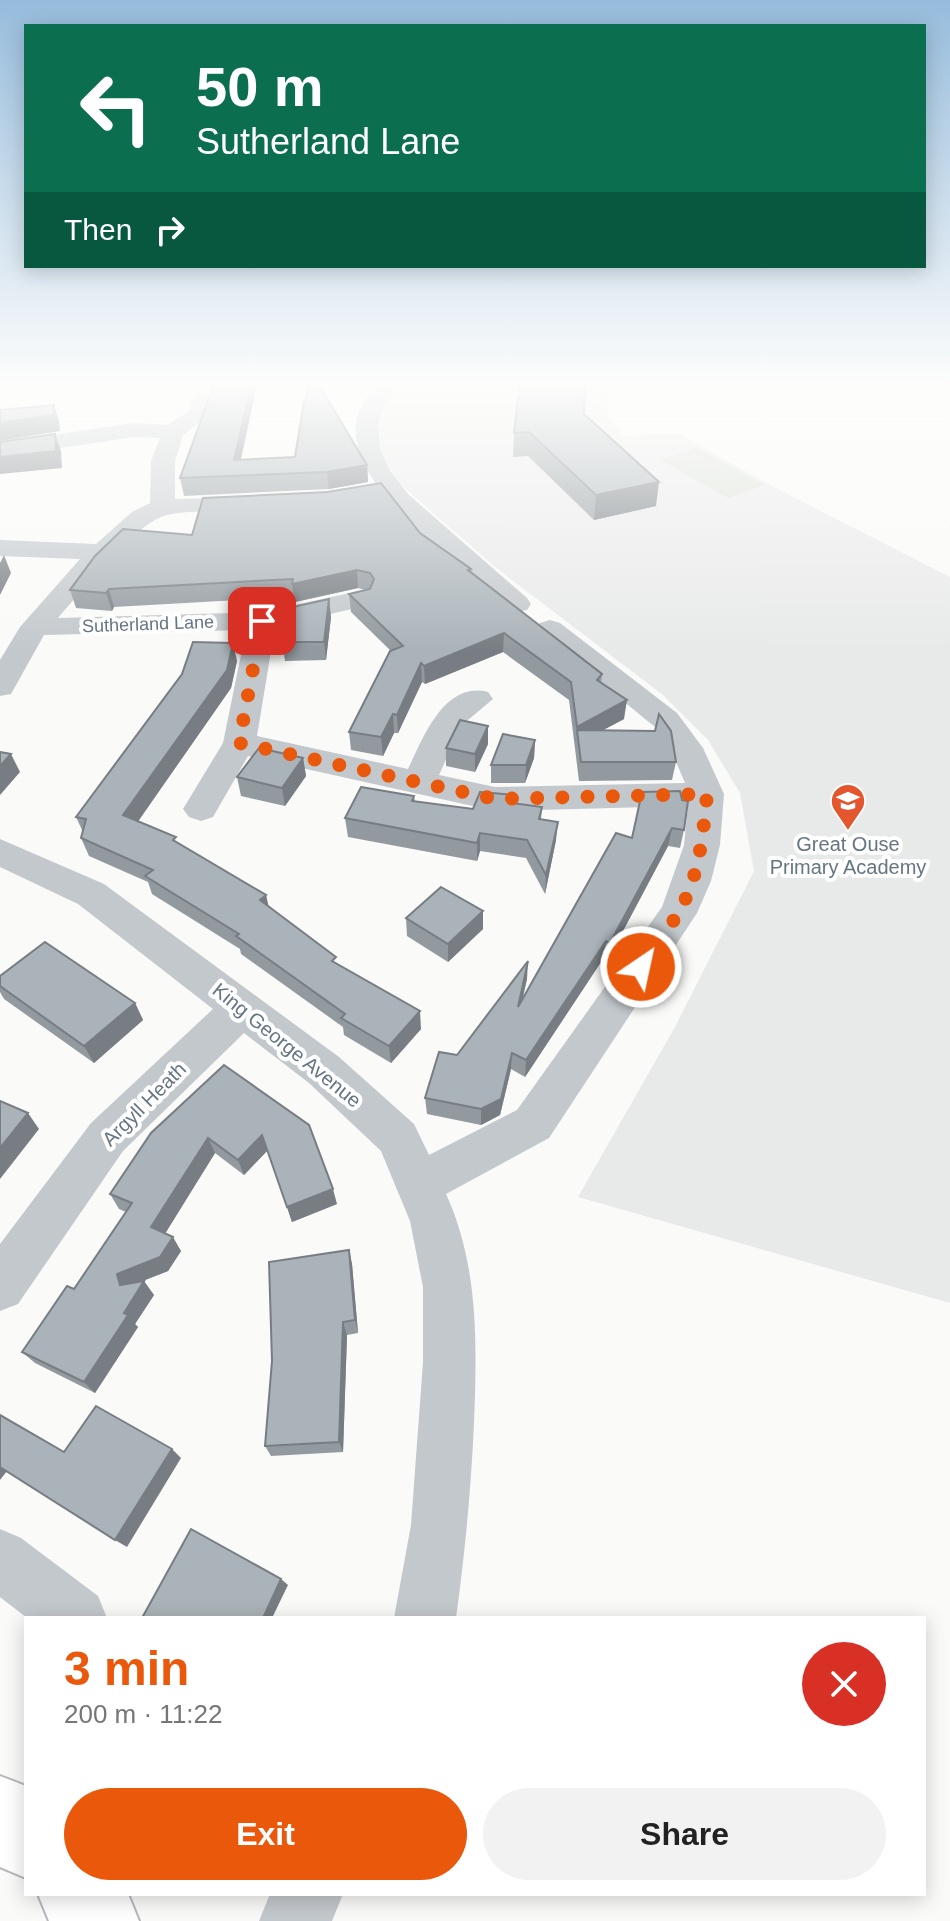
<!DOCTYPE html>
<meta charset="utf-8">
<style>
:root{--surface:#fff;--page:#f2f2f2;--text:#222;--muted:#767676;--accent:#ea580c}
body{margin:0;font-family:Helvetica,sans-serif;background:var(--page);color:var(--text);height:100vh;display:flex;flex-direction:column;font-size:30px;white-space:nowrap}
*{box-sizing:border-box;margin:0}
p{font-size:26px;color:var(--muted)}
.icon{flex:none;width:44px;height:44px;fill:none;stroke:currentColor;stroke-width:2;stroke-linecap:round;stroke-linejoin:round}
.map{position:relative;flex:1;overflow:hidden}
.panel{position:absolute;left:24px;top:1616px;width:902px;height:280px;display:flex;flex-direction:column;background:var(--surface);border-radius:0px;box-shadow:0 4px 20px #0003}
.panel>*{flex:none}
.top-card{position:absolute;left:24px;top:24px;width:902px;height:244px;border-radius:0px;box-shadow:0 4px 20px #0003;background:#0b6e4f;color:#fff;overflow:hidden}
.pin{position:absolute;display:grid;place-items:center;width:68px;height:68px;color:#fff;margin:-34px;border-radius:16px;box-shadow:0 4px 12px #0006}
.me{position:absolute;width:88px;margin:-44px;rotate:34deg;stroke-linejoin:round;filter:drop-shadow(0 0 6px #0008)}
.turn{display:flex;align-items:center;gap:28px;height:168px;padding:0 40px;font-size:36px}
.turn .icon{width:104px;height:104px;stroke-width:2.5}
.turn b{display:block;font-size:56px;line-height:68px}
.then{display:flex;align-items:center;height:76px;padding:0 40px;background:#0003;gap:16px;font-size:30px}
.round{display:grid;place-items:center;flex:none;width:84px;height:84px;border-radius:42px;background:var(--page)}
.overview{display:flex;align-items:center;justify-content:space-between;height:136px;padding:0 40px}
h1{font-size:48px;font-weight:700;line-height:60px;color:var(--accent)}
.cta{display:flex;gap:16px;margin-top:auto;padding:16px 40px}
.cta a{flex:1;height:92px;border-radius:48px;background:var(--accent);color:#fff;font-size:32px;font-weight:700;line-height:92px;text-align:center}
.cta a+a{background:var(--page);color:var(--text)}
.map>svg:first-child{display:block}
.built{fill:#e8e9e9}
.green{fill:#dadfd7}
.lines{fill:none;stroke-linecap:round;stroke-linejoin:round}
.primary-casing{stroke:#b5babe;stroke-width:4}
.minor{fill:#c3c8cc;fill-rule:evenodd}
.primary{fill:#fff;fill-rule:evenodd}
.wall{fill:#929a9f}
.shaded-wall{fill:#777d82}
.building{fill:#aab3b9;stroke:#777d82;stroke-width:2}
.route{stroke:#ea580c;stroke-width:14;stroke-dasharray:0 25.2}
.labels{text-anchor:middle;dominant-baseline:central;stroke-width:8;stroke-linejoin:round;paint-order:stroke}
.far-street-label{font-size:18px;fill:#657683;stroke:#fff}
.poi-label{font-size:20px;fill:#657683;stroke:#fff}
.street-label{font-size:20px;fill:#657683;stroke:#fff}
</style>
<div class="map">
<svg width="950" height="1921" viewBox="0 0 950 1921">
<rect width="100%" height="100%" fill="#fafaf8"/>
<polygon class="built" points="395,382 603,382 609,419 622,436 679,434 772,486 950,577 950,1303 578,1197 675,1027 754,871 740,793 708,740 663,695 495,567 384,470 372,440 376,412"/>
<polygon class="green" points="696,448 765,485 728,498 660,460"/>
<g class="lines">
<defs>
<g id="primary">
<polygon points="0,1776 26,1786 26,1878 0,1867"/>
<polygon points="38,1894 128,1894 139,1921 49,1921"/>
</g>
</defs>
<use href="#primary" class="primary-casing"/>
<g class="minor">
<path d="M380,382H401L384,405L378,425L380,449L390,471L409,495L527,598L531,604L527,610L517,612L507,610C463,570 348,488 356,424C358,407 369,395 380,382Z"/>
<path d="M202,393L213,399L212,413L183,435L175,461V499L256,497L265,499L268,504L265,509L256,511C233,512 183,509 164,516C130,528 83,590 58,618L262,612L359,591L369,593L373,599L369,605L275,627L257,736L408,769C423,738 444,681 488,692L493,699L462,725L439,775L495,787L685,783L671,750L655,727L535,629L540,623L550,620L560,623L677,713L703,748L724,794L720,845L711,881L697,913L549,1138L446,1194C479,1266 477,1345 474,1423C471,1489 465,1553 456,1618H394L411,1525L423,1362V1287L410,1221L381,1151L309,1083L244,1033L123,1151L18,1304L0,1311V1244L91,1123L213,1009L78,904L0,867V839L104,884L339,1057L414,1124L429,1155L517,1110L662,907L684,845L688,806L495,811L248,756L213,817L201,821L189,817L183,809L223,743L246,630L44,635L11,694L0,696V660L20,627L80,559L0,556V540L96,544L132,512L150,503L151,461L160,438L134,437L0,457V443L134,423L168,425L190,410L191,399Z"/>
<polygon points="0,1529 21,1538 98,1596 107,1618 27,1618 0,1597"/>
<polygon points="270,1894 343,1894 332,1921 259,1921"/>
</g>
<use href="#primary" class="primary"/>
</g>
<g class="wall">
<polygon points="257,384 241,459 367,465 368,482 329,489 184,496 180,478"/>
<polygon points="584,414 656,506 594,520 528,456 513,457 514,433"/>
<polygon points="420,533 471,569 471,572 602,674 601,683 624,719 603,730 676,762 672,780 579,781 569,700 503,652 425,684 422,682 398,733 394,733 383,756 351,750 349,732 391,651 351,612 349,594 365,590 358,588 295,602 294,597 114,607 112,611 76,608 70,590 192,535"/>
<polygon points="329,599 331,617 326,660 285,661 282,642"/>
<polygon points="237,661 231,688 138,821 266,895 268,905 337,964 421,1029 391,1063 344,1035 343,1027 241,954 240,949 152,894 148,882 89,856 81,838 83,832 76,817"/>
<polygon points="535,740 534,758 525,783 491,783 491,765"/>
<polygon points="488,744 475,772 446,766 446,748"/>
<polygon points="303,758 306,776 285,806 241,796 237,777"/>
<polygon points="642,792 684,830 680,848 668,846 607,961 603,959 525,1077 511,1069 500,1115 481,1125 427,1114 425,1098 457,1055 527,979 522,999 632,838"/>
<polygon points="414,796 415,801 473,809 514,803 542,807 541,820 556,840 545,894 526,858 480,851 477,861 348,837 345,818"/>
<polygon points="406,918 483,929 448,962 407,936"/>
<polygon points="0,976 135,1003 143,1020 94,1063 4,999 0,992"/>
<polygon points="224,1065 337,1204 292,1222 268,1150 244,1175 215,1153 165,1233 181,1251 168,1271 140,1282 154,1295 135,1324 138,1327 95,1393 35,1363 22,1352 74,1289 126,1212 119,1209 110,1194"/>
<polygon points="349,1250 352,1264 358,1333 347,1335 343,1452 271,1456 265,1446"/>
</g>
<g class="shaded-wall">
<polygon points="252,382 257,382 257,384 237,477 234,460"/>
<polygon points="54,405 59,421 60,431 0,441 0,423"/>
<polygon points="55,434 61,451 62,468 0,474 0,457"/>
<polygon points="367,465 368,482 329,489 327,472"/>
<polygon points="659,482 656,506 594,520 596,495"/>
<polygon points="4,555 11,573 0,595 0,563"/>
<polygon points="357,570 358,588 295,602 292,584"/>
<polygon points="109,589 114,607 112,611 106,593"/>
<polygon points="329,599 331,617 326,660 324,642"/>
<polygon points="504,633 503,652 425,684 424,666"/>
<polygon points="233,643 237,661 231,688 130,833 123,815"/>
<polygon points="421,663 422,682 398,733 397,715"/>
<polygon points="627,700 624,719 579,743 577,730 575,745 577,727"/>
<polygon points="393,714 394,733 383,756 381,737"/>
<polygon points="488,726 488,744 475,772 475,754"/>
<polygon points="535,740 534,758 525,783 526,765"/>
<polygon points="11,754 20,772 0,795 0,766"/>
<polygon points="303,758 306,776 285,806 282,788"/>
<polygon points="558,822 556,840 545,894 546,875"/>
<polygon points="672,828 668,846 607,961 610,943"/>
<polygon points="480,833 480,851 477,861 477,843"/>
<polygon points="266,895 270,913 260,900"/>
<polygon points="483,911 483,929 448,962 448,944"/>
<polygon points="606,941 603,959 525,1077 526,1060"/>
<polygon points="528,961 527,979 517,1024 518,1007"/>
<polygon points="135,1003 143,1020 94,1063 84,1046"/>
<polygon points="420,1011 421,1029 391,1063 389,1046"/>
<polygon points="512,1053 511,1069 500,1115 481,1125 481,1109"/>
<polygon points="28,1113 39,1129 0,1179 0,1148"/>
<polygon points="262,1135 268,1150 244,1175 238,1160"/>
<polygon points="208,1138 215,1153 160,1242 151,1227"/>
<polygon points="333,1189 337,1204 292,1222 287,1207"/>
<polygon points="173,1237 181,1251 168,1271 127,1287 120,1285 117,1274"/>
<polygon points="349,1250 352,1264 358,1333 355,1320"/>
<polygon points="144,1281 154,1295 135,1324 138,1327 95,1393 84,1382"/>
<polygon points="343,1322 347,1335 343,1452 339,1442"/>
<polygon points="172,1449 181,1458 127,1547 115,1540"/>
<polygon points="0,1467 7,1471 0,1480"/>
<polygon points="281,1579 288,1585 272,1618 263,1618"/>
</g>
<g class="building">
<polygon points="215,382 252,382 234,460 295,457 304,402 311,382 317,382 367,465 327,472 180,478"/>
<polygon points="520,382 585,382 584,414 659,482 596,495 529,432 514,433"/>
<polygon points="54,405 54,415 0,423 0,410"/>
<polygon points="55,434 56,451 0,457 0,442"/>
<polygon points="381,483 420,533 471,569 468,570 602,674 597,680 627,700 577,727 571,682 504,633 424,666 421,663 397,715 393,714 381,737 349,732 390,651 403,646 349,594 370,589 374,579 370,573 357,570 292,584 293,579 109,589 106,593 70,590 95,556 123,529 192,535 203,498 327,492"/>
<polygon points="329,599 324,642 282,642 288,608"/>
<polygon points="193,642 233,643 227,670 123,815 176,837 173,840 266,895 260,900 336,957 332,961 420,1011 389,1046 341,1018 345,1014 236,936 239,934 145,876 153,870 81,838 86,819 76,817 182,674"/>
<polygon points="659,714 671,731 676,762 581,762 577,730 655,731"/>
<polygon points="460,720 488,726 475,754 446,748"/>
<polygon points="503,734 535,740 526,765 491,765"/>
<polygon points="259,748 303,758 282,788 237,777"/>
<polygon points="0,752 11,754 0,766"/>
<polygon points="361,787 414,796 412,801 473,809 480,792 515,795 512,803 542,807 539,819 558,822 546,875 527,840 480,833 477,843 345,818"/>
<polygon points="680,791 682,800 688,801 684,830 672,828 610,943 606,941 526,1060 512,1053 501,1099 481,1109 425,1098 439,1052 457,1055 528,961 518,1007 616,833 632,838 642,792"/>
<polygon points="441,887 483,911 448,944 406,918"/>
<polygon points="45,942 135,1003 84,1046 0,986 0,976"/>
<polygon points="224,1065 309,1125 333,1189 287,1207 262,1135 238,1160 208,1138 151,1227 173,1237 160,1257 117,1274 120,1285 144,1281 124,1313 128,1315 84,1382 22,1352 67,1286 74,1289 132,1203 110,1194 151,1133"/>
<polygon points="0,1101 28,1113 0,1148"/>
<polygon points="349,1250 355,1320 343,1322 339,1442 265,1446 272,1361 269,1262"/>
<polygon points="96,1406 172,1449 115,1540 0,1467 0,1415 64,1452"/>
<polygon points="191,1529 281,1579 263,1618 142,1618"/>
</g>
<linearGradient id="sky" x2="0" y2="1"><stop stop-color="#96bcdc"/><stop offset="0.59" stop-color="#fdfdfc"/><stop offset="1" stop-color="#fdfdfc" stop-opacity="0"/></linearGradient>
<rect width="950" height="651" fill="url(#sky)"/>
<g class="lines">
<path class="route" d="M262,621L239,743L495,799L707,794C703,836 699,879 677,915C666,933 653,950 641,967"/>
</g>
<defs>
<symbol id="school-pin" viewBox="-11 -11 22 30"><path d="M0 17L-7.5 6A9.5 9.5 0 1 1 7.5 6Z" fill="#e4572e" stroke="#fff"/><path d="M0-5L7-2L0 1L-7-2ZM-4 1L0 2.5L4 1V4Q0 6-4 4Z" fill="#fff"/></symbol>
</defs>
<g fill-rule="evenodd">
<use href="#school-pin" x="828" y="781" width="40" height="54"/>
</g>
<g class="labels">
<g class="far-street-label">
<text transform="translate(148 624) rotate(-2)">Sutherland Lane</text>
</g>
<g class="poi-label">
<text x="848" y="844">Great Ouse<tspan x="848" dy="23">Primary Academy</tspan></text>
</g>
<g class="street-label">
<text transform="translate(287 1045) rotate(39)">King George Avenue</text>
<text transform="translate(144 1104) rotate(-45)">Argyll Heath</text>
</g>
</g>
</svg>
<div class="pin" style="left:262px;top:621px;background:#d93025"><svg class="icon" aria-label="arrive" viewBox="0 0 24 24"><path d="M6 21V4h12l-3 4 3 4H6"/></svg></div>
<svg class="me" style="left:641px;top:967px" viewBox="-20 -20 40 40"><circle r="17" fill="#ea580c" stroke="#fff" stroke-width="3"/><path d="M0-11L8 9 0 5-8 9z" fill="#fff"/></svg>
<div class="top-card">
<div class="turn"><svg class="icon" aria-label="left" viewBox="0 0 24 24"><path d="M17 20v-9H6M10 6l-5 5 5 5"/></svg><div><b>50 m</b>Sutherland Lane</div></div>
<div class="then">Then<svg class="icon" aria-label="right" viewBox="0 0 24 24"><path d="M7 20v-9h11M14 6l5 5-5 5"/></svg></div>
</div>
<section class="panel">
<div class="overview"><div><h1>3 min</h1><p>200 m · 11:22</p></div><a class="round" style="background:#d93025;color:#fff"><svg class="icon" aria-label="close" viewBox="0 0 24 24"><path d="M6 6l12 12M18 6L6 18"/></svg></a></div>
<div class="cta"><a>Exit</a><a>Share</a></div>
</section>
</div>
